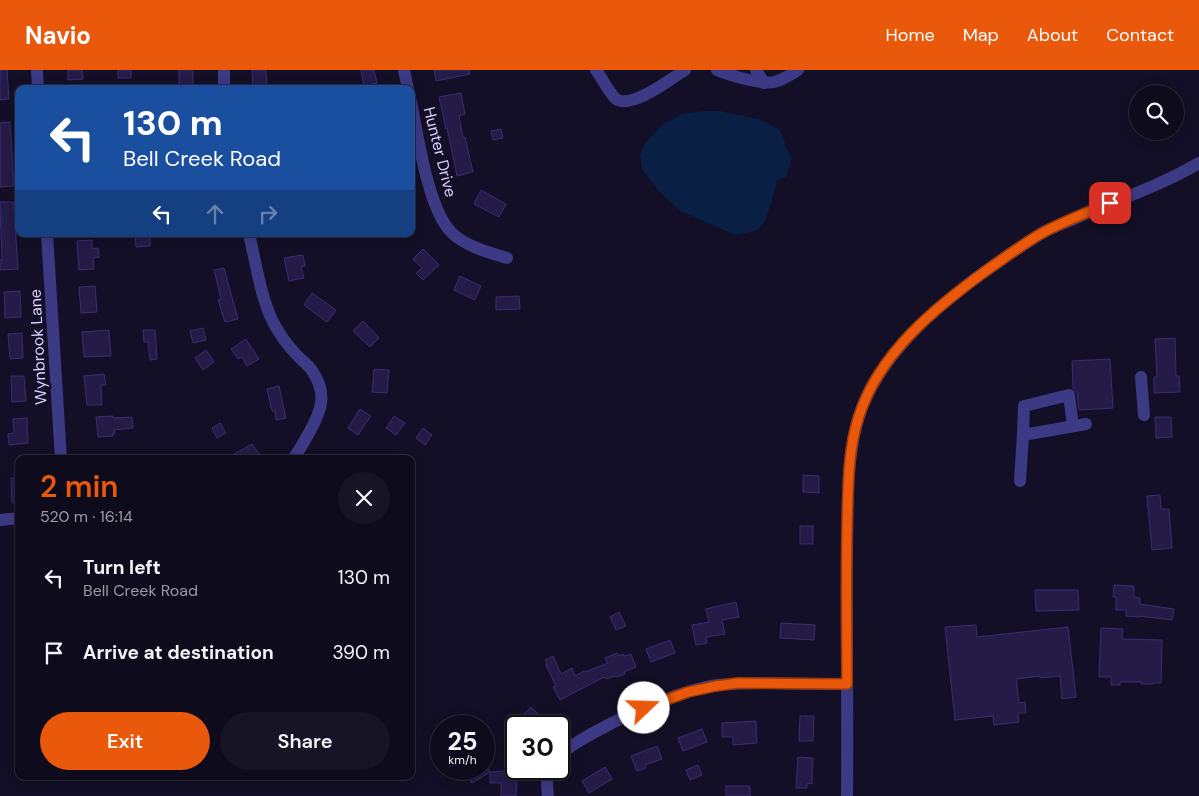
<!DOCTYPE html>
<meta charset="utf-8">
<style>
:root{--surface:#0e0b1c;--page:#171425;--text:#f1f3f6;--muted:#9b9ba3;--line:#2e2b3b;--accent:#ea580c}
body{margin:0;font-family:"DM Sans",sans-serif;background:var(--page);color:var(--text);height:100vh;display:flex;flex-direction:column;font-size:19px;white-space:nowrap}
*{box-sizing:border-box;margin:0}
p{font-size:16px;color:var(--muted)}
.icon{flex:none;width:28px;height:28px;fill:none;stroke:currentColor;stroke-width:2;stroke-linecap:round;stroke-linejoin:round}
.map{position:relative;flex:1;overflow:hidden}
.sheet{position:absolute;left:15px;top:385px;width:400px;height:325px;display:flex;flex-direction:column;background:var(--surface);border-radius:10px;box-shadow:0 2px 12px #0003,0 0 0 1px var(--line)}
.sheet>*{flex:none}
.hud{position:absolute;left:15px;top:15px;width:400px;height:152px;border-radius:10px;box-shadow:0 2px 12px #0003,0 0 0 1px var(--line);background:#1a4fa0;color:#fff;overflow:hidden}
.fabs{position:absolute;left:1129px;top:15px;display:grid;gap:10px}
.fabs a{display:grid;place-items:center;width:55px;height:55px;border-radius:50%;background:var(--surface);box-shadow:0 2px 12px #0003,0 0 0 1px var(--line);font-size:25px}
.speed{position:absolute;left:430px;top:645px;display:flex;gap:10px;font-size:25px;font-weight:700;text-align:center}
.speed>*{display:grid;place-content:center;width:65px;height:65px;border-radius:50%;background:var(--surface);box-shadow:0 2px 12px #0003,0 0 0 1px var(--line);line-height:1}
.speed small{font-size:12px;font-weight:400}
.speed .limit{border:2px solid #111;border-radius:8px;background:#fff;color:#111}
.pin{position:absolute;display:grid;place-items:center;width:42px;height:42px;color:#fff;margin:-21px;border-radius:10px;box-shadow:0 2px 8px #0006}
.me{position:absolute;width:55px;margin:-28px;rotate:69deg;stroke-linejoin:round;filter:drop-shadow(0 0 4px #0008)}
.turn{display:flex;align-items:center;gap:18px;height:105px;padding:0 25px;font-size:22px}
.turn .icon{width:65px;height:65px;stroke-width:2.5}
.turn b{display:block;font-size:35px;line-height:42px}
.lanes{display:flex;align-items:center;height:48px;padding:0 25px;background:#0003;justify-content:center;gap:25px;direction:ltr}
.lanes .off{opacity:.35}
.round{display:grid;place-items:center;flex:none;width:52px;height:52px;border-radius:26px;background:var(--page)}
.head{display:flex;align-items:center;justify-content:space-between;height:85px;padding:0 25px}
h1{font-size:30px;font-weight:600;line-height:38px;color:var(--accent)}
.button{display:flex;gap:10px;margin-top:auto;padding:10px 25px}
.button a{flex:1;height:58px;border-radius:30px;background:var(--accent);color:#fff;font-size:20px;font-weight:600;line-height:58px;text-align:center}
.button a+a{background:var(--page);color:var(--text)}
ul{padding:0;list-style:none}
li{display:flex;align-items:center;gap:15px;height:75px;padding:0 25px}
li div{flex:1}
li b{display:block;font-size:19px}
li em{font-style:normal}
header{display:flex;align-items:center;gap:30px;box-sizing:border-box;height:70px;padding:0 25px;background:var(--accent);color:#fff}
header strong{font-size:24px}
nav{display:flex;gap:28px;margin-inline-start:auto;font-size:18px}
.map>svg:first-child{display:block}
.water{fill:#0a1f44}
.building{fill:#241b47;stroke:#3b2d73}
.lines{fill:none;stroke-linecap:round;stroke-linejoin:round}
.minor{stroke:#3d3a85;stroke-width:12}
.route-casing{stroke:#983908;stroke-width:12}
.route{stroke:#ea580c;stroke-width:9}
.labels{text-anchor:middle;dominant-baseline:central;stroke-width:5;stroke-linejoin:round;paint-order:stroke}
.street-label{font-size:16px;fill:#d9d4ff;stroke:#130f26}
</style>
<header>
<strong>Navio</strong>
<nav><a>Home</a><a>Map</a><a>About</a><a>Contact</a></nav>
</header>
<div class="map">
<svg width="1199" height="726" viewBox="0 0 1199 726">
<rect width="100%" height="100%" fill="#130f26"/>
<polygon class="water" points="704,41 720,41 762,50 779,59 783,66 786,78 792,88 786,107 777,110 771,133 765,151 756,161 735,165 680,141 657,119 642,99 640,85 645,73 664,53 682,44"/>
<g class="building">
<polygon points="0,0 7,0 9,29 0,30"/>
<polygon points="68,0 82,0 83,9 68,10"/>
<rect x="118" y="0" width="13" height="8"/>
<rect x="179" y="0" width="14" height="15"/>
<polygon points="252,0 266,0 267,18 253,19"/>
<polygon points="361,0 374,0 377,13 364,16"/>
<polygon points="434,0 469,0 470,4 436,11"/>
<polygon points="461,23 465,44 459,46 463,68 465,67 473,102 457,106 447,58 446,59 439,27"/>
<polygon points="10,52 14,116 0,117 0,53"/>
<polygon points="501,59 503,68 493,70 491,61"/>
<polygon points="481,120 506,134 499,147 474,134"/>
<polygon points="0,132 14,132 14,143 18,143 19,153 15,153 18,199 0,200 0,190 2,190"/>
<polygon points="150,164 150,176 136,177 135,165"/>
<polygon points="92,170 92,179 98,178 99,187 93,188 94,199 79,200 77,171"/>
<polygon points="423,179 439,195 423,210 416,203 422,198 413,189"/>
<polygon points="303,185 305,196 301,197 304,208 289,211 284,188"/>
<polygon points="224,198 238,249 225,252 218,230 221,229 214,200"/>
<polygon points="460,206 481,216 475,230 454,220"/>
<polygon points="95,216 97,242 81,243 79,217"/>
<polygon points="20,221 21,247 5,248 4,222"/>
<polygon points="312,223 336,240 327,252 304,235"/>
<polygon points="519,226 520,239 496,240 496,227"/>
<polygon points="363,251 379,268 370,277 353,261"/>
<polygon points="203,258 206,270 193,273 190,261"/>
<polygon points="109,260 111,286 84,287 82,262"/>
<polygon points="143,260 155,260 157,289 150,290 148,272 144,272"/>
<polygon points="22,263 23,288 10,289 8,264"/>
<polygon points="1175,268 1176,306 1179,306 1180,322 1154,323 1154,307 1157,307 1155,269"/>
<polygon points="246,269 259,289 247,296 242,287 238,289 231,279"/>
<polygon points="206,280 214,292 203,300 195,288"/>
<polygon points="1110,289 1113,338 1079,340 1077,323 1073,318 1072,291"/>
<polygon points="374,299 389,300 387,323 372,322"/>
<polygon points="104,304 106,315 101,315 102,335 87,335 84,306"/>
<polygon points="11,306 24,306 26,331 12,332"/>
<polygon points="279,316 286,348 276,350 275,341 272,341 267,319"/>
<polygon points="360,339 371,346 358,365 348,358"/>
<polygon points="113,346 113,348 132,347 133,358 114,360 115,364 112,364 113,366 98,367 96,347"/>
<polygon points="394,346 405,353 396,365 386,358"/>
<polygon points="1155,347 1171,347 1172,367 1156,368"/>
<polygon points="27,348 28,373 9,375 8,364 14,363 13,349"/>
<polygon points="220,353 226,363 217,368 212,358"/>
<polygon points="423,358 432,365 425,375 416,368"/>
<polygon points="252,374 259,384 251,389 225,389"/>
<polygon points="803,405 819,406 819,423 803,422"/>
<polygon points="11,408 19,408 19,433 12,433"/>
<polygon points="1160,425 1161,439 1169,439 1172,478 1152,480 1147,426"/>
<rect x="800" y="456" width="13" height="18"/>
<polygon points="1114,515 1134,516 1134,527 1140,528 1140,534 1174,539 1172,550 1139,546 1139,547 1126,546 1126,540 1116,540 1116,527 1113,527"/>
<polygon points="1035,520 1078,520 1079,540 1036,541"/>
<polygon points="736,532 739,547 722,550 725,564 706,567 707,573 696,575 692,555 709,552 706,539"/>
<polygon points="619,542 626,556 616,560 610,547"/>
<polygon points="781,553 815,555 814,570 780,568"/>
<polygon points="976,555 977,567 1068,557 1076,627 1062,629 1060,606 1040,608 1040,606 1016,609 1019,633 1025,632 1026,643 1018,643 1019,652 994,655 993,646 955,650 945,557"/>
<polygon points="1101,558 1123,559 1122,569 1162,570 1161,613 1153,613 1153,614 1141,614 1141,612 1120,612 1120,615 1111,615 1111,607 1099,607"/>
<polygon points="670,570 675,583 651,592 646,579"/>
<polygon points="617,583 619,586 623,584 624,586 631,584 636,597 624,602 625,604 616,607 615,606 606,609 604,607 560,630 553,617 556,616 546,595 547,594 545,590 553,586 561,604 572,598 575,606 584,601 585,602 608,593 605,588"/>
<polygon points="531,637 541,647 531,656 511,656"/>
<polygon points="800,646 814,646 813,671 799,671"/>
<polygon points="756,651 757,673 733,675 733,667 722,667 722,653"/>
<polygon points="702,659 707,672 683,681 678,668"/>
<polygon points="657,676 662,689 645,695 646,698 637,701 631,686"/>
<polygon points="798,687 813,688 812,714 807,713 807,718 796,718"/>
<polygon points="486,694 490,702 516,700 516,710 517,710 516,726 501,726 501,713 490,713 490,702 472,713 468,705 478,699 484,699 484,695"/>
<polygon points="698,695 702,705 690,710 686,700"/>
<polygon points="605,697 612,709 589,723 582,711"/>
<rect x="726" y="716" width="24" height="10"/>
</g>
<g class="lines">
<g class="minor">
<polyline points="37,0 38,19"/>
<polyline points="224,0 224,19"/>
<polyline points="404,0 408,19"/>
<path d="M596,0C602,8 609,23 616,29C631,40 672,8 685,0"/>
<path d="M717,0C729,5 761,15 774,12C783,10 790,5 798,0"/>
<polyline points="756,0 764,13"/>
<path d="M411,32C418,66 428,140 452,163C467,177 488,182 507,188"/>
<polyline points="47,164 61,389"/>
<path d="M249,164C256,193 260,225 273,252C279,263 286,274 295,283C300,289 306,293 311,299C328,323 322,340 309,363C304,372 299,381 293,389"/>
<polyline points="1141,307 1144,345"/>
<polyline points="1023,365 1024,336 1069,325 1073,356"/>
<polyline points="1020,411 1023,365 1086,354"/>
<polyline points="0,450 19,448"/>
<path d="M559,686C574,672 595,662 614,652C644,637 677,623 710,616C731,613 753,613 775,613C799,614 823,614 847,614"/>
<path d="M548,726C547,716 546,708 550,699"/>
<path d="M847,726C848,644 846,562 847,480C848,431 845,371 867,326C892,274 938,236 984,202C1003,189 1022,175 1042,163C1053,157 1065,153 1076,148C1117,130 1160,116 1199,93"/>
</g>
</g>
<g class="lines">
<defs>
<path id="route" d="M644,638L688,622L716,616L738,613L847,614C847,563 846,513 847,462C848,425 847,381 859,346C879,283 936,237 987,200C1006,187 1024,173 1044,162C1065,151 1088,142 1110,133"/>
</defs>
<use href="#route" class="route-casing"/>
<use href="#route" class="route"/>
</g>
<g class="labels">
<g class="street-label">
<text transform="translate(440 82) rotate(76)">Hunter Drive</text>
<text transform="translate(38 277) rotate(-93)">Wynbrook Lane</text>
</g>
</g>
</svg>
<div class="fabs">
<a><svg class="icon" aria-label="search" viewBox="0 0 24 24"><circle cx="10" cy="10" r="6"/><path d="M15 15l6 6"/></svg></a>
</div>
<div class="speed"><div>25<small>km/h</small></div><div class="limit">30</div></div>
<div class="pin" style="left:1110px;top:133px;background:#d93025"><svg class="icon" aria-label="arrive" viewBox="0 0 24 24"><path d="M6 21V4h12l-3 4 3 4H6"/></svg></div>
<svg class="me" style="left:644px;top:638px" viewBox="-20 -20 40 40"><circle r="19" fill="#fff"/><path d="M0-13L10 11 0 6-10 11z" fill="#ea580c"/></svg>
<div class="hud">
<div class="turn"><svg class="icon" aria-label="left" viewBox="0 0 24 24"><path d="M17 20v-9H6M10 6l-5 5 5 5"/></svg><div><b>130 m</b>Bell Creek Road</div></div>
<div class="lanes"><svg class="icon" aria-label="left" viewBox="0 0 24 24"><path d="M17 20v-9H6M10 6l-5 5 5 5"/></svg><svg class="icon off" aria-label="ahead" viewBox="0 0 24 24"><path d="M12 20V5M6 11l6-6 6 6"/></svg><svg class="icon off" aria-label="right" viewBox="0 0 24 24"><path d="M7 20v-9h11M14 6l5 5-5 5"/></svg></div>
</div>
<section class="sheet">
<div class="head"><div><h1>2 min</h1><p>520 m · 16:14</p></div><a class="round"><svg class="icon" aria-label="close" viewBox="0 0 24 24"><path d="M6 6l12 12M18 6L6 18"/></svg></a></div>
<ul>
<li><svg class="icon" aria-label="left" viewBox="0 0 24 24"><path d="M17 20v-9H6M10 6l-5 5 5 5"/></svg><div><b>Turn left</b><p>Bell Creek Road</p></div><em>130 m</em></li>
<li><svg class="icon" aria-label="arrive" viewBox="0 0 24 24"><path d="M6 21V4h12l-3 4 3 4H6"/></svg><div><b>Arrive at destination</b></div><em>390 m</em></li>
</ul>
<div class="button"><a>Exit</a><a>Share</a></div>
</section>
</div>
